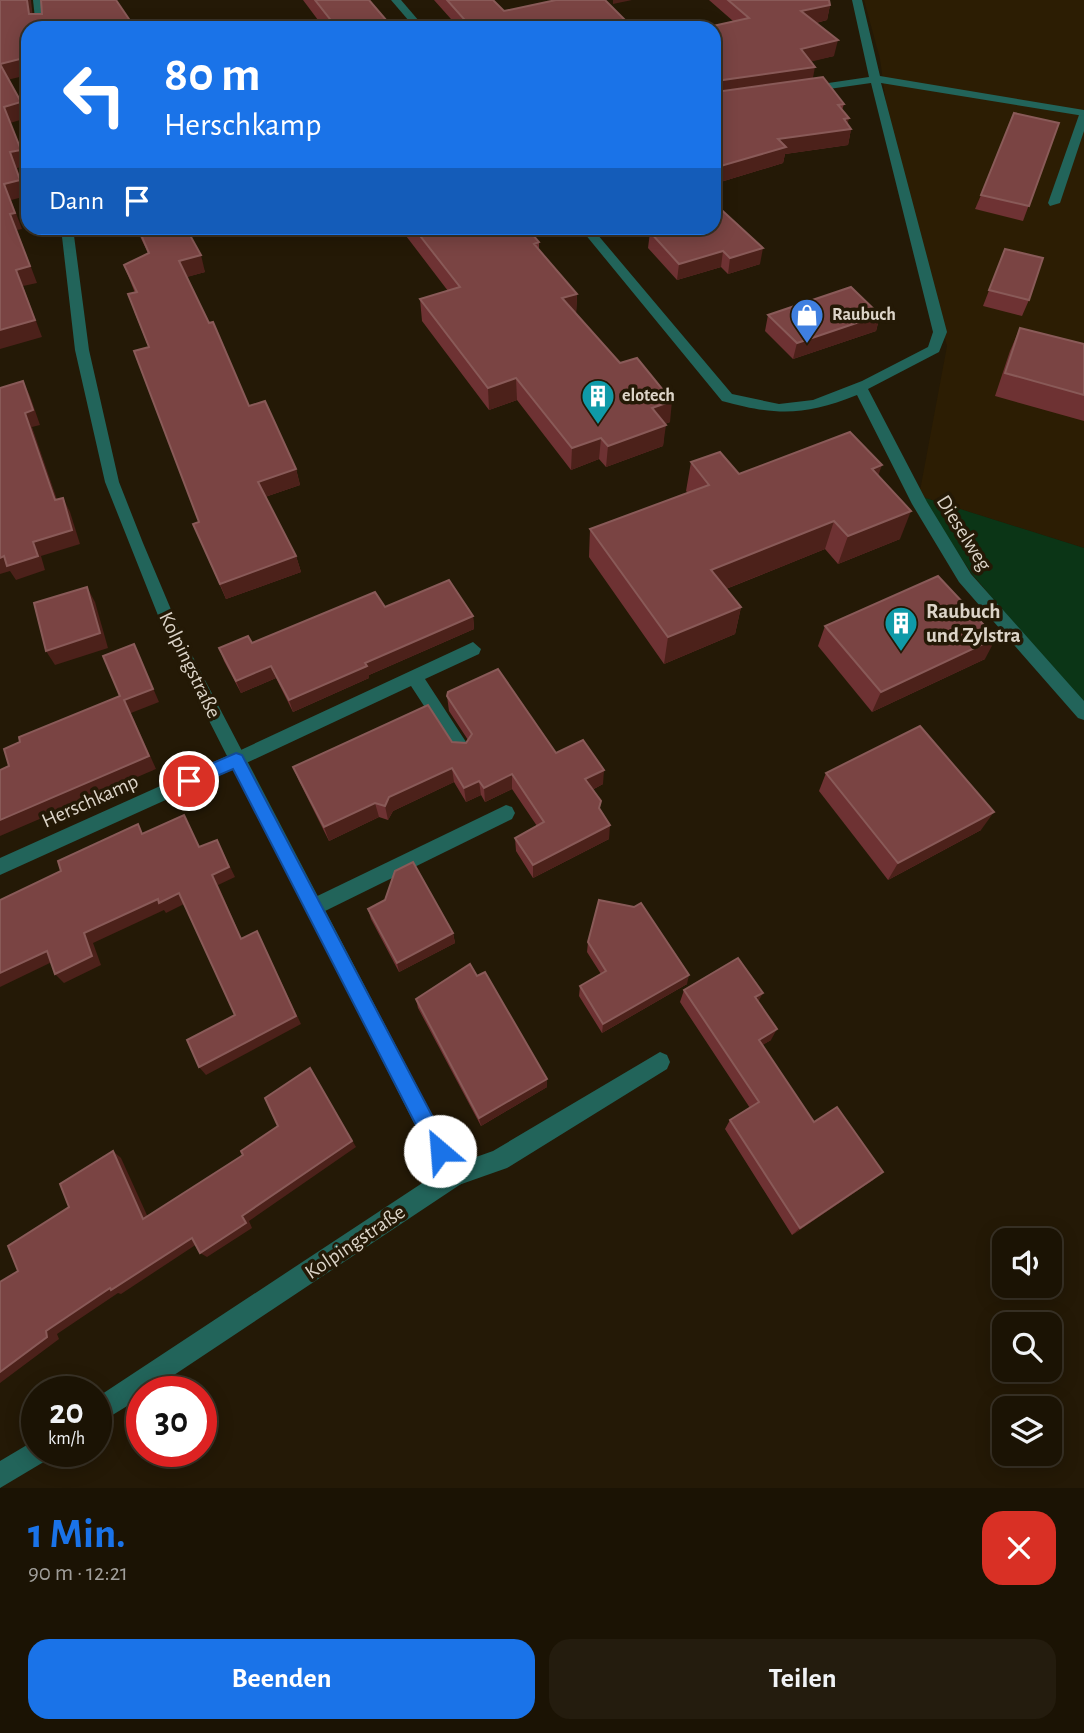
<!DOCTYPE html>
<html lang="de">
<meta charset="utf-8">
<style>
:root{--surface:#1b1304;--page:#241c0e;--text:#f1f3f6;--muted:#a09e9a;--line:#393226;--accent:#1a73e8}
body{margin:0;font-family:"Alegreya Sans",sans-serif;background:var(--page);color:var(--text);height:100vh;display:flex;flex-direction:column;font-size:26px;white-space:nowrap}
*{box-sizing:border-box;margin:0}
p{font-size:23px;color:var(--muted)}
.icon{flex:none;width:38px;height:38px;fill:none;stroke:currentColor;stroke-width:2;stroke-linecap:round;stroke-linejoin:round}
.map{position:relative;height:1488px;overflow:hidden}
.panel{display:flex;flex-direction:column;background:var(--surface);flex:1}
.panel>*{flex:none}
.banner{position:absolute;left:21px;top:21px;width:700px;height:214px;border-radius:21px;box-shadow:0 4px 18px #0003,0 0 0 2px var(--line);background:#1a73e8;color:#fff;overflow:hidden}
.fabs{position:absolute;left:992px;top:1228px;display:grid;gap:14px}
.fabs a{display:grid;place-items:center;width:70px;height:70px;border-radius:14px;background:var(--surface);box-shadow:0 4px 18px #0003,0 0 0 2px var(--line);font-size:35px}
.speed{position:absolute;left:21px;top:1376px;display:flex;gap:14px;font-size:35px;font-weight:700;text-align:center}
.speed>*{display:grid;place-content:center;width:91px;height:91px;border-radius:50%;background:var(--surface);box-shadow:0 4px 18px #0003,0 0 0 2px var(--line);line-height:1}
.speed small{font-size:18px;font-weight:400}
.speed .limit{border:10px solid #d22;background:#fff;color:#111}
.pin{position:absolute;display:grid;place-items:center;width:60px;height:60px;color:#fff;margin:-30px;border:4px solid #fff;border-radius:50%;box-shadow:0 2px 7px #0007}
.me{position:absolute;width:77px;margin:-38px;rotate:333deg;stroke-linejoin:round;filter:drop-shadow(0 0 5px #0008)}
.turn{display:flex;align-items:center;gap:24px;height:147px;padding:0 28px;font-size:32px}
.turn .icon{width:91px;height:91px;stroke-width:2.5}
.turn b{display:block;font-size:49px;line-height:60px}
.then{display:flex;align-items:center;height:66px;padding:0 28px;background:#0003;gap:14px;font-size:26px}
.round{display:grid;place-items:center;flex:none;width:74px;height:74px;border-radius:21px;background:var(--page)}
.head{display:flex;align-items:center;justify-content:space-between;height:119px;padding:0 28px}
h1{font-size:42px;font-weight:700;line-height:52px;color:var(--accent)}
.cta{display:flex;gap:14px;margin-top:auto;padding:14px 28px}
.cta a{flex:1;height:80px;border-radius:21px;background:var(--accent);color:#fff;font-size:28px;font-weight:700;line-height:80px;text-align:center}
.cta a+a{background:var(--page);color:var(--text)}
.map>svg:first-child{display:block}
.built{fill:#2c1d03}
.green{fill:#0b3516}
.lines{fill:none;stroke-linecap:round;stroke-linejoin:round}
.service{fill:#22645a;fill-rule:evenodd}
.minor{fill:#22645a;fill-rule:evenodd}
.wall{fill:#6e3233}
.shaded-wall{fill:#4c211a}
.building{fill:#7a4443;stroke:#895a58;stroke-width:2}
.route{fill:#1a73e8;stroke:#114b97;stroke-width:2}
.labels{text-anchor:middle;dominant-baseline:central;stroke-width:7;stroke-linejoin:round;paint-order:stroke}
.far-poi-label{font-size:18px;font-weight:bold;fill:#dcd4c8;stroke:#241906;text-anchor:start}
.street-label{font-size:21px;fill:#dcd4c8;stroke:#241906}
.poi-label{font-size:21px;font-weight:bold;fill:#dcd4c8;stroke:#241906;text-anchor:start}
</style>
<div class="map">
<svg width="1084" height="1488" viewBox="0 0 1084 1488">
<rect width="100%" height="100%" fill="#241906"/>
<polygon class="built" points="864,0 1084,0 1084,548 919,496 947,346 889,126 880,59"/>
<polygon class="green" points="919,496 1084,548 1084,706 972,574"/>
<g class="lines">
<g class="service">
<polygon points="1084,112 1084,131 1060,203 1050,206 1048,203 1079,115"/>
<polygon points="473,642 481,649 479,654 425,679 468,745 471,750 468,755 456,755 411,686 242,765 236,767 230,765 227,760 230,755"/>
<polygon points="506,805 512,807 515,813 512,819 321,913 314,916 307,913 304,907 307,901"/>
<polygon points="660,1052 667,1055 670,1062 667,1069 507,1168 453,1187 445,1184 442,1176 445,1168 493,1151"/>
</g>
<g class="minor">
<polygon points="33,0 43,0 46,28 36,28"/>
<polygon points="391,0 401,0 425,28 415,28"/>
<path d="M852,0H862L880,76L1084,110V116L881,83L947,332L939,352L868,389L927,502L971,574L1084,701V720L1078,718L959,582L912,504L857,395C804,416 777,416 722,401L580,228H592L732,394L779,404L813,400L862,381L928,347L933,332L871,83L808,92L803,89L808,86L869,77Z"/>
<polygon points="61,228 73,228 89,350 119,482 143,543 183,638 464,1176 461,1184 150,1391 142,1391 142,1397 96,1425 96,1398 439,1172 234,769 0,875 0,858 227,756 167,638 105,482 75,350"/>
<polygon points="37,1439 37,1451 50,1451 47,1460 0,1488 0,1461"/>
</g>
</g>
<g class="wall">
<polygon points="303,0 369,0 393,28 324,28"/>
<polygon points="434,0 493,0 504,11 633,28 459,28"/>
<polygon points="709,0 829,0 830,5 827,20 816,23 834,56 811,61 812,78 844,104 842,110 849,118 847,123 851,129 848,145 785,154 783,163 714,184 714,28 733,21"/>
<polygon points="1059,123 1023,221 975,209 981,195"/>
<polygon points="136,228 187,228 205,272 186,277 249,406 296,469 300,485 265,497 296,556 301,572 226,599 193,524 199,522 149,348 134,311 135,293 124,265 148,253"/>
<polygon points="400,228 527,228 539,242 539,250 577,294 576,314 670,422 665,424 663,446 606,467 599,459 571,470 517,400 489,410 422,321 420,299 448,291"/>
<polygon points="651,228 714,228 760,264 728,274 721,267 677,280 648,248 650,232 654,231"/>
<polygon points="1005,249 1029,300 1022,316 983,306"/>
<polygon points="768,315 880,315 876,331 793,359 765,331"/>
<polygon points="1020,328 1084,344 1084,421 995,396 1010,351"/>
<polygon points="691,462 739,474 878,475 900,539 838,564 825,549 726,589 741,607 735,634 664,664 589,557 590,529 688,493 686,491"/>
<polygon points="385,607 473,616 474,629 369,675 369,678 293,712 276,678 241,693 224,661 219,648 252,643"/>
<polygon points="825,626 985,659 872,712 818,646"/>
<polygon points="447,696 556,753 603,784 592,790 609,839 533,878 516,851 515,838 537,826 512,789 485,802 481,795 466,802 454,782 393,811 388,820 379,817 329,841 299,781 293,767 452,742 466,743 468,740 449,711"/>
<polygon points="826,773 981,830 888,880 819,791"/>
<polygon points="368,909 453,933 455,943 399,972 371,919"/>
<polygon points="588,942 687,984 602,1033 579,996 580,986 601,974 587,952"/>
<polygon points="477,976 547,1087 481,1126 418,1008 416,999"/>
<polygon points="684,990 758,1002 771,1040 762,1045 814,1122 873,1180 792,1235 725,1129 730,1120 750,1108 680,1002"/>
</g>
<g class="shaded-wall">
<polygon points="27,0 31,0 34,28 29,14"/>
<polygon points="613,0 632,0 613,4"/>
<polygon points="830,5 827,20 799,27 801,11"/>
<polygon points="131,22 133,28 127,28 126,23"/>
<polygon points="838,40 834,56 798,65 801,49"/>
<polygon points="28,57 28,75 7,80 0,64"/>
<polygon points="815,67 812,83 714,96 714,87 716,81"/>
<polygon points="21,102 27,118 10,123 4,107"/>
<polygon points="849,118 846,130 851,129 848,145 785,154 783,163 714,184 714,168 778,139"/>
<polygon points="21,150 27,166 17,168 27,196 11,200 22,229 17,230 37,283 23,286 42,337 0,349 0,330 16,270 10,214 4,184 10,152"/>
<polygon points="763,248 760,264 728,274 730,258"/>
<polygon points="723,251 721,267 677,280 679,264"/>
<polygon points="201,255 205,272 184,278 179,261"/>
<polygon points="577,294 576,315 562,298"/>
<polygon points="880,315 876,331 793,359 797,343"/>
<polygon points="516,378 517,400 489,410 488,388"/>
<polygon points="23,381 30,396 40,425 32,427 62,514 55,500 25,413"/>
<polygon points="672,401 670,422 650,430 652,408"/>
<polygon points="666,425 663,446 606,467 608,446"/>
<polygon points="601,438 599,459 571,470 572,448"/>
<polygon points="882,465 872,493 872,469"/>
<polygon points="296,469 300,485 262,498 258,482"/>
<polygon points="63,498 70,512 80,544 41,556 45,570 16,580 10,571 0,574 0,558 33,542"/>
<polygon points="911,511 900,539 838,564 848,536"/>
<polygon points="834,521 825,549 706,597 711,570"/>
<polygon points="296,556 301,572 226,599 220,584"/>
<polygon points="87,587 95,602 108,648 55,665 46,651"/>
<polygon points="741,607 735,634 664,664 668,637"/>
<polygon points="473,616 474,629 369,675 369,678 293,712 289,700 365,663"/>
<polygon points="996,638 985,659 872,712 881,692"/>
<polygon points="134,644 159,702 131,713 156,769 0,836 0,820 124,700"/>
<polygon points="271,666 276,678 241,693 236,681"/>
<polygon points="452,768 454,782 393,811 388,820 385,806 389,797"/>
<polygon points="604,770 603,784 584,794 585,779"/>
<polygon points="512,774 512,789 485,802 484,788"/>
<polygon points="479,781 481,795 466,802 464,788"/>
<polygon points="375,803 379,817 329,841 324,827"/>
<polygon points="994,812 981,830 888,880 898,863"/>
<polygon points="610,825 609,839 533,878 533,865"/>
<polygon points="217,840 235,877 218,885 246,949 241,939 212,875"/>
<polygon points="179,893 186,903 166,913 164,910 93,943 101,965 64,983 55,974 84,933 158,899"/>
<polygon points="257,931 301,1024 206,1075 199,1067 296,1016"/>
<polygon points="453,933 455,943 399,972 397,963"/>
<polygon points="47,951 56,960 0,987 0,973"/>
<polygon points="689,975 687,984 602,1033 603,1024"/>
<polygon points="763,993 757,1004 755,997"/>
<polygon points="777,1029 771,1040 753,1051 759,1040"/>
<polygon points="310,1068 356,1147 249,1221 252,1228 207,1257 200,1253 242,1216"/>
<polygon points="547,1079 547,1087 481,1126 479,1118"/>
<polygon points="113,1151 121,1158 151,1224 143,1219"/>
<polygon points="883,1172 873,1180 792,1235 800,1228"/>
<polygon points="192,1238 200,1242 121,1294 118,1293 57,1334 59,1339 0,1383 0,1372 46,1331 110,1288"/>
</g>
<g class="building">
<polygon points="0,0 27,0 29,14 42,14 41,0 116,0 131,22 126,23 129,28 28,28 28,57 0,64 21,102 4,107 21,150 10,152 20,180 4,184 15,213 10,214 30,266 16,270 35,320 0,330"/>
<polygon points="315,0 369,0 393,28 337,28"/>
<polygon points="447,0 493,0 504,11 556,0 605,0 633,28 477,28 476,26 471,27"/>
<polygon points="728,0 829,0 830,5 801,11 838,40 801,49 815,67 716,81 714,87 714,28 704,28 749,18"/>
<polygon points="823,77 844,104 838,105 849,118 844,119 851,129 778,139 786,147 714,168 714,90 716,92"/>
<polygon points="1014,113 1059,123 1029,206 981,195"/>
<polygon points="714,203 763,248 730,258 723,251 679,264 650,232 665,228 714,228"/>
<polygon points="138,228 186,228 201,255 179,261 209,323 213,322 249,406 265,401 296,469 258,482 296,556 220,584 193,524 199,522 134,351 149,347 128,294 137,292 124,265 149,253"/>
<polygon points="414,228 527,228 539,242 534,244 577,294 562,298 620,363 637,358 672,401 652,408 666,425 608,446 601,438 572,448 516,378 488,388 420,299 460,287"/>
<polygon points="1005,249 1043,258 1029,300 989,290"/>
<polygon points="851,287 880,315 797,343 768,315"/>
<polygon points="1020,328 1084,344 1084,395 1005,373"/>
<polygon points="23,381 33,410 25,413 55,500 63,498 72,530 33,542 38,556 7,566 4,556 0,558 0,388"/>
<polygon points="850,432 882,465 872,469 911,511 848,536 834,521 711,570 741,607 668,637 590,529 709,485 691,462 720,452 739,474"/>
<polygon points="938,576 996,638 881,692 825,626"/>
<polygon points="449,580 473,616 365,663 367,666 289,700 271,666 236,681 219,648 248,636 252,643 375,592 385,607"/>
<polygon points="87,587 100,633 46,651 34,603"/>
<polygon points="134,644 153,689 124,700 149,756 0,820 0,770 9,766 4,749 20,742 19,737 120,696 103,656"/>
<polygon points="498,669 556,753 583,740 604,770 585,779 601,801 599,808 610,825 533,865 515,838 544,822 512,774 484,788 479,781 464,788 452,768 389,797 385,806 375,803 324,827 293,767 428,705 452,742 466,743 472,734 447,696 448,692"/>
<polygon points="920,726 994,812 898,863 826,773"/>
<polygon points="184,815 199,847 217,840 229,867 212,875 241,939 257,931 296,1016 199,1067 187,1040 235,1015 179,893 159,903 158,899 84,933 92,956 55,974 47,951 0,973 0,900 61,871 58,861 138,824 142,834"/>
<polygon points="413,862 453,933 397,963 368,909 385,900 395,871"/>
<polygon points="599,900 634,907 641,903 689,975 603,1024 580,986 606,971 588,942"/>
<polygon points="738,958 763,993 755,997 777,1029 759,1040 814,1122 837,1107 883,1172 800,1228 730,1120 759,1102 684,990"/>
<polygon points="470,964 477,976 485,972 547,1079 479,1118 416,999"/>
<polygon points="310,1068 352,1141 242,1216 246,1223 200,1253 192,1238 111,1290 110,1288 46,1331 47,1337 0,1372 0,1282 18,1271 8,1246 69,1207 60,1184 113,1151 143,1219 243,1155 241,1151 278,1126 265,1098"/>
</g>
<polygon class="route" points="236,753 242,755 447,1144 450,1151 447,1158 440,1161 433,1158 233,769 189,788 183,786 183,776"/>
<defs>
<symbol id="shop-pin" viewBox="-11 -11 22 30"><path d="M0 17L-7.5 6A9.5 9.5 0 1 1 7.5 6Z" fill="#3f7fe0" stroke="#241906"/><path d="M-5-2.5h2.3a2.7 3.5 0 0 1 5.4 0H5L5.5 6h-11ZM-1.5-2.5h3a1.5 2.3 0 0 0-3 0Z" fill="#fff"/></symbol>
<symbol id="building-pin" viewBox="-11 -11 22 30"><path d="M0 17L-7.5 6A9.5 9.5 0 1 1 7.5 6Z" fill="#0f9aa8" stroke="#241906"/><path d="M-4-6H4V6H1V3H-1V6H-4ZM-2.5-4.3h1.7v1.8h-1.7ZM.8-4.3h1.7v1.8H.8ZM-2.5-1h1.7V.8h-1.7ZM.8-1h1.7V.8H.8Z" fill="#fff"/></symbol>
</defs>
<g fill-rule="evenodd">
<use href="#shop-pin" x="788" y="296" width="38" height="52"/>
<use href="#building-pin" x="579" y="377" width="38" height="52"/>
<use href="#building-pin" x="882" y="604" width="38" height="52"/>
</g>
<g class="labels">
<g class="far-poi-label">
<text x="832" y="315">Raubuch</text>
<text x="622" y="396">elotech</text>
</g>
<g class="street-label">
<text transform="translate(964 533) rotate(58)">Dieselweg</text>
<text transform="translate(190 665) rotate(64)">Kolpingstraße</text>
<text transform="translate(90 801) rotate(-24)">Herschkamp</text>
<text transform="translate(355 1242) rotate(-34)">Kolpingstraße</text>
</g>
<g class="poi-label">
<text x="926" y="611">Raubuch<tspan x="926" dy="24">und Zylstra</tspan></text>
</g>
</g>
</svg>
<div class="fabs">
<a><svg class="icon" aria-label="sound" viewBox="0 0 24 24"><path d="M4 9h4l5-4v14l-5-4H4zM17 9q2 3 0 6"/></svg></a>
<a><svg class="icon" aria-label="search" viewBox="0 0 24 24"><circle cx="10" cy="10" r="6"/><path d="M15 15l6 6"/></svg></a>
<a><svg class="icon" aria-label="layers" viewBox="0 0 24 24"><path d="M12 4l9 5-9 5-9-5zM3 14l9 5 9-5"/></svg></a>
</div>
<div class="speed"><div>20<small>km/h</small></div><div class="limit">30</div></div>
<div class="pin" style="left:189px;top:781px;background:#d93025"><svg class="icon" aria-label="arrive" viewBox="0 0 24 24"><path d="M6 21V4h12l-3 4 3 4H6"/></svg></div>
<svg class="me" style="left:440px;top:1151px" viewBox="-20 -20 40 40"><circle r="19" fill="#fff"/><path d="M0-13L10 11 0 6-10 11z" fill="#1a73e8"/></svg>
<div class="banner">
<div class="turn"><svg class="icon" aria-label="left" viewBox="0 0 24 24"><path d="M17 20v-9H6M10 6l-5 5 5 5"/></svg><div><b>80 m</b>Herschkamp</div></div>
<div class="then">Dann<svg class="icon" aria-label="arrive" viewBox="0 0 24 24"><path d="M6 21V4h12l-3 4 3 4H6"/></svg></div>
</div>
</div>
<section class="panel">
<div class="head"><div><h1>1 Min.</h1><p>90 m · 12:21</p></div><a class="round" style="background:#d93025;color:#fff"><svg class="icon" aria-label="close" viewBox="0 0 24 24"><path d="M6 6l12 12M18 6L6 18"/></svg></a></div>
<div class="cta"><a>Beenden</a><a>Teilen</a></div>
</section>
